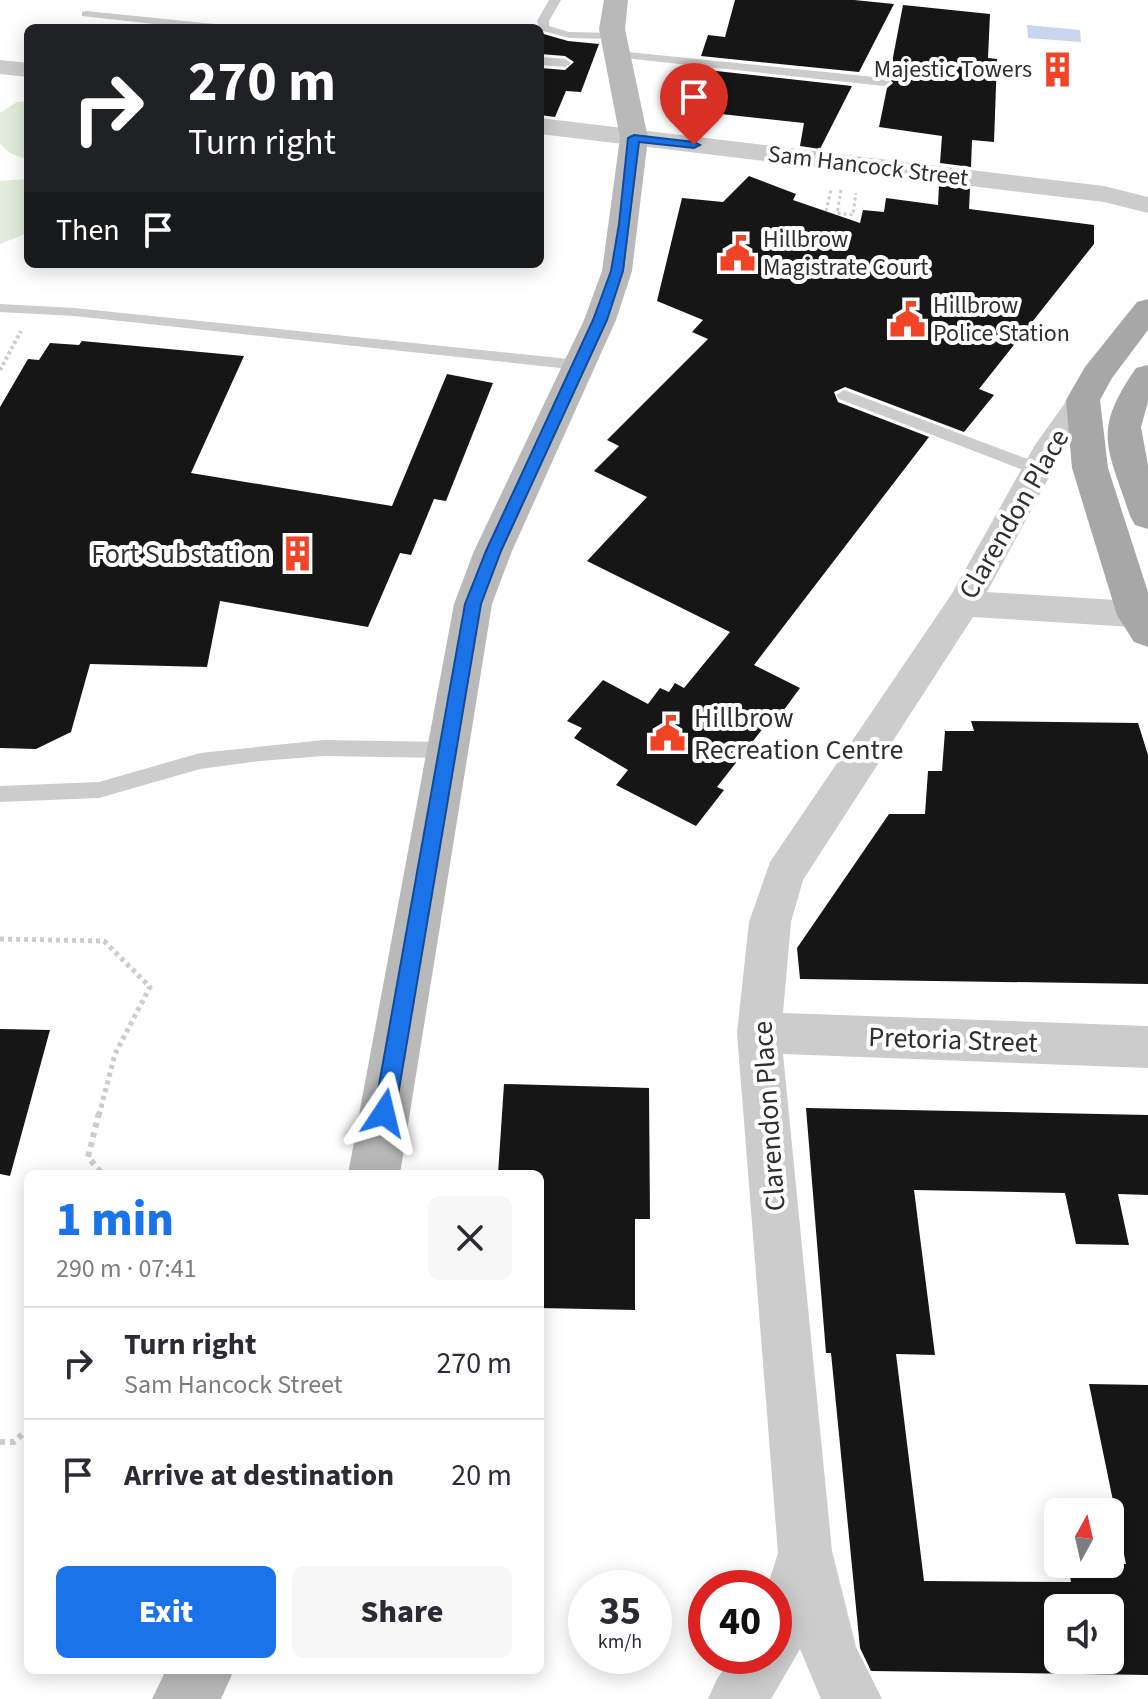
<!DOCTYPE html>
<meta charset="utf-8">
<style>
:root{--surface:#fff;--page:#f7f7f7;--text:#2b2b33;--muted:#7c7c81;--line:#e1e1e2;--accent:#1a73e8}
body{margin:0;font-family:"Source Sans 3",sans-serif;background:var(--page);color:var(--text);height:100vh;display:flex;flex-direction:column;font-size:30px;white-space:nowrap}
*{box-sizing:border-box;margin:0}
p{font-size:26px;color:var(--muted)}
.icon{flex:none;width:44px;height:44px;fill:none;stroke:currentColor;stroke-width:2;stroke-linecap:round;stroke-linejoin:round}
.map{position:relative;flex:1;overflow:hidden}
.drawer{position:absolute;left:24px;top:1170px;width:520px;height:504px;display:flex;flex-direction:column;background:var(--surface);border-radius:12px;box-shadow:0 4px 20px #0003}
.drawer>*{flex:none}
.guide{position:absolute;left:24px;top:24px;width:520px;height:244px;border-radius:12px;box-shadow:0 4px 20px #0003;background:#202124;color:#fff;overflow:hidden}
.needle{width:52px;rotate:8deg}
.tools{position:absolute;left:1044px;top:1498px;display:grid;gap:16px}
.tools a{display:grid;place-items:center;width:80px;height:80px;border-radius:12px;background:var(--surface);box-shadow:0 4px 20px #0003;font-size:40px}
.speed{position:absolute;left:568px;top:1570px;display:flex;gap:16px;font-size:40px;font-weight:700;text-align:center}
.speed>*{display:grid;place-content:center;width:104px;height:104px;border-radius:50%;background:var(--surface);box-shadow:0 4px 20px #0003;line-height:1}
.speed small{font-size:20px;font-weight:400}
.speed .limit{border:12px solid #d22;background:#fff;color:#111}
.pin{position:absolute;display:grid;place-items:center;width:68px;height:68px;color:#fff;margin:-82px -34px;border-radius:50% 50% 50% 0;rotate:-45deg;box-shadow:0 0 8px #0007}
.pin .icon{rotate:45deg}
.me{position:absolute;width:88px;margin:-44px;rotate:10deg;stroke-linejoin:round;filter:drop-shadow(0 0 6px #0008)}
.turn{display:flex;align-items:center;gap:28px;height:168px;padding:0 32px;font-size:36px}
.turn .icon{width:104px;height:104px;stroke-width:2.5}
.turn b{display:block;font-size:56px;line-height:68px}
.then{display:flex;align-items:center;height:76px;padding:0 32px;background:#0003;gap:16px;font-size:30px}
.round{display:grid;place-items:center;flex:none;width:84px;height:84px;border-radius:12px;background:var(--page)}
.headline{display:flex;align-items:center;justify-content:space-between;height:136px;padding:0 32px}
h1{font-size:48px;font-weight:800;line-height:60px;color:var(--accent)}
.primary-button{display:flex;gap:16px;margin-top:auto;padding:16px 32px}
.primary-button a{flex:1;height:92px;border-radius:12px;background:var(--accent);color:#fff;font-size:32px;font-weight:800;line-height:92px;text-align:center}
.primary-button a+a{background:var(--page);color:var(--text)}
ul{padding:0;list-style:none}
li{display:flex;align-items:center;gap:24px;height:112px;padding:0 32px;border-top:2px solid var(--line)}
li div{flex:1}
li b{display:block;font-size:30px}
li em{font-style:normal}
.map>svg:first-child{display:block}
.green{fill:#e1eddc}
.water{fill:#c7d6ee}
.building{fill:#161616;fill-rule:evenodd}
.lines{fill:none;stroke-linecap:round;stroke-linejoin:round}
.path-far3{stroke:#ccc;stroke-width:3;stroke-dasharray:3 3;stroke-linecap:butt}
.path-far2{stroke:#ccc;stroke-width:4;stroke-dasharray:3 3;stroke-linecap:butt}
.path-far1{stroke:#ccc;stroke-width:5;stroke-dasharray:4 4;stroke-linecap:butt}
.path{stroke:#ccc;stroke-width:6;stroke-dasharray:5 5;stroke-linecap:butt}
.lane{fill:#ccc;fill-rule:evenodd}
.street{fill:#ccc;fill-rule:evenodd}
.secondary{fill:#b9b9b9;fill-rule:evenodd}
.primary{fill:#a7a7a7;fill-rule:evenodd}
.route{fill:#1a73e8;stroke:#114b97;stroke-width:2}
.labels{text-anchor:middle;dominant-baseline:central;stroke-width:8;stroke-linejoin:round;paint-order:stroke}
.far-poi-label{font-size:24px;fill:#2f2f2f;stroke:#fff;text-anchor:start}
.far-street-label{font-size:24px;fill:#2f2f2f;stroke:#fff}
.street-label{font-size:28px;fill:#2f2f2f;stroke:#fff}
.poi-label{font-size:28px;fill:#2f2f2f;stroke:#fff;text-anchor:end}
</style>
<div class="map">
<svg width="1148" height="1699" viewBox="0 0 1148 1699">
<rect width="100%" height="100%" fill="#fff"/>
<g class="green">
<polygon points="28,101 28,160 10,153 0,144 0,113 17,102"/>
<polygon points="28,179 28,233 0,244 0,181"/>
</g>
<polygon class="water" points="1027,25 1080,30 1081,42 1028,38"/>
<g class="building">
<polygon points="735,0 854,0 894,4 859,72 701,56 708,35 725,37"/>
<polygon points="903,5 990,14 988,58 997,59 994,142 972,140 971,167 940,163 942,136 879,127 887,88 893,83 889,78"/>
<polygon points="540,33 568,41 599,44 581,92 566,91 555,117 540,115 540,68 565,70 574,62 565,56 540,54"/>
<polygon points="698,69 852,86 820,149 800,146 804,123 694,111 695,108 687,107"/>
<polygon points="749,176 796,194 793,200 860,223 863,210 884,212 886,198 938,205 939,185 970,189 969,209 1094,225 1094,244 979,389 994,395 964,432 845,387 834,392 838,402 929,437 754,665 800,688 770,729 764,727 717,787 724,790 696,826 616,785 628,770 574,738 582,728 567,721 603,680 648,704 660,688 669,692 675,683 684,688 730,632 587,561 647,497 594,471 619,446 607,440 708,339 692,332 703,320 657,301 682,198 723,202"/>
<polygon points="82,341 244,356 191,473 392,506 447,374 493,383 446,501 434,499 411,555 400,553 368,627 220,601 207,667 90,664 71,732 36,749 0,748 0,407 28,359 39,360 50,343 79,345"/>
<polygon points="971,721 1138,723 1148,755 1148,984 800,979 797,948 889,814 925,814 928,771 942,771 945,731 974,731"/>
<polygon points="0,1029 50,1030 10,1176 0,1174"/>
<polygon points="504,1084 649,1088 650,1219 635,1219 635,1310 540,1308 540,1174 498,1174"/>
<path d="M806,1108L1148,1115V1195L1118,1194L1129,1245L1076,1244L1065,1193L914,1190L935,1355L896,1354L924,1581L1071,1582L1068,1564H1126L1089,1384L1148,1385V1675L871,1671L860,1648L831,1353H826ZM1058,1608H1110V1660H1058Z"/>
</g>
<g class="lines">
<g class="path-far3">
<polyline points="841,190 837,213 853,215 856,193"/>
<polyline points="826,211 831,190"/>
</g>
<polyline class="path-far2" points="0,370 21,331"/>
<polyline class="path-far1" points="0,939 104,941 150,987 115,1054 99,1115"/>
<g class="path">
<polyline points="99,1113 88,1157 102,1174"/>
<polyline points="0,1442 14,1442 28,1429"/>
</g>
<g class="lane">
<polygon points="549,0 561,0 549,21 549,26 569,32 614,33 620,36 614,39 569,38 540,30 537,21"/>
<polygon points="86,11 224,25 230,28 190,28 82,16 82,12"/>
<polygon points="618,51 884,78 890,82 884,86 614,57 612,55"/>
<polygon points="540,57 565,59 571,63 565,67 540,65"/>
<polygon points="0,304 74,308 579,360 586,365 579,370 74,316 0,312"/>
<polygon points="844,390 1043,465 1045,469 1037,474 1031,473 839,399 836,395"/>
<polygon points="324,740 447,742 454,745 456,750 454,755 447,758 324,756 260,761 200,769 99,798 0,802 0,786 99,782 200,753"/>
</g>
<g class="street">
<polygon points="0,60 28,63 28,77 0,74"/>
<polygon points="540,118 1104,186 1148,197 1148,213 1104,202 540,134"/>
<polygon points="1083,390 1094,393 1098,400 1060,457 987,592 1148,602 1148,628 973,617 803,880 791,922 783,1013 1148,1026 1148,1068 783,1054 832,1551 856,1647 882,1699 821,1699 800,1649 771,1699 708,1699 717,1679 733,1656 774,1656 774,1588 767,1588 778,1553 737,1033 749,922 770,862 951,595 1035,445 1072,393"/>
</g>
<g class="secondary">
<polygon points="604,0 628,0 625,29 648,138 632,271 616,320 512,551 492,604 400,1174 348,1174 454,604 474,551 584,320 602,271 620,138 599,29"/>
<polygon points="166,1670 234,1670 221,1699 152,1699"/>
</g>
<g class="primary">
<polygon points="1148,299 1148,330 1112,378 1100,400 1108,468 1148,592 1148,647 1134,642 1117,615 1072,468 1066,400 1085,367 1137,302"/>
<path d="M1148,365V402L1141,427L1148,465V529L1135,525L1130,516C1108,447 1091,433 1136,368Z"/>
</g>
</g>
<polygon class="route" points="634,135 694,142 700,145 694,148 639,142 623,271 607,320 501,551 481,604 395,1113 392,1120 384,1123 377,1120 374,1113 465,604 486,551 593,320 611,271 619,224 628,138"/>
<defs>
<symbol id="building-bare" viewBox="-9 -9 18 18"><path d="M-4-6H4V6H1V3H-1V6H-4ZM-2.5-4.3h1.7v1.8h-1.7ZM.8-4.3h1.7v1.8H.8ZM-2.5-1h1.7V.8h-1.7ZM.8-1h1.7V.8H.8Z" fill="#f14426" stroke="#fff" stroke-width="2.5" paint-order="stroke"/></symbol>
<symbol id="civic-bare" viewBox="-9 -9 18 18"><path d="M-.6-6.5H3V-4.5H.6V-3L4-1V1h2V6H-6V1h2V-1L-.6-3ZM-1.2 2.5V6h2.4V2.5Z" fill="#f14426" stroke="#fff" stroke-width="2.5" paint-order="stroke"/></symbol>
</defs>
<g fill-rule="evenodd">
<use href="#building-bare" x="1032" y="44" width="51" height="51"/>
<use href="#civic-bare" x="712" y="228" width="51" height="51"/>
<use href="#civic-bare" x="882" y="294" width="51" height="51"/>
<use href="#building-bare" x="272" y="528" width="51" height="51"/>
<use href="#civic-bare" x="642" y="708" width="51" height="51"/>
</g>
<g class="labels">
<g class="far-poi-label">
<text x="1032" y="69" text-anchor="end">Majestic Towers</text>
<text x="763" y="239">Hillbrow<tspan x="763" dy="28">Magistrate Court</tspan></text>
<text x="933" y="305">Hillbrow<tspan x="933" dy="28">Police Station</tspan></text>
</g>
<g class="far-street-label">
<text transform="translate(868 166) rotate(7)">Sam Hancock Street</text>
</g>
<g class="street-label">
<text transform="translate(1014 514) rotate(-60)">Clarendon Place</text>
<text transform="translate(953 1040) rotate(2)">Pretoria Street</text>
<text transform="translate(769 1116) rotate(-94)">Clarendon Place</text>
</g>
<g class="poi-label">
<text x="271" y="554">Fort Substation</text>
<text x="694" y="718" text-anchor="start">Hillbrow<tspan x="694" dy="32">Recreation Centre</tspan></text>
</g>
</g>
</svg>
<div class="tools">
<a><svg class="needle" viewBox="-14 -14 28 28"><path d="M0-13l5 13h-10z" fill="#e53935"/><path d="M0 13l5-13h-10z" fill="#7c7c81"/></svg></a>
<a><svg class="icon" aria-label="sound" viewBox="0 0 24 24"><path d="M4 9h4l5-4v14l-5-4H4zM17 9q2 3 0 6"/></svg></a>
</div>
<div class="speed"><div>35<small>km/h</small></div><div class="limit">40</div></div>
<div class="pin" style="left:694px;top:145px;background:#d93025"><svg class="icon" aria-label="arrive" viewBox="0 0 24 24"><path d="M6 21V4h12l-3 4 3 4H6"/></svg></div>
<svg class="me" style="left:384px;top:1113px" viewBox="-20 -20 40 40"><path d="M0-17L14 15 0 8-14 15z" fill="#1a73e8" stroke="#fff" stroke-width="4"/></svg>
<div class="guide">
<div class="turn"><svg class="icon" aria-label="right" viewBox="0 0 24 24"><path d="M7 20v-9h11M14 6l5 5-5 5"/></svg><div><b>270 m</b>Turn right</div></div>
<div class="then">Then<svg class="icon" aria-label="arrive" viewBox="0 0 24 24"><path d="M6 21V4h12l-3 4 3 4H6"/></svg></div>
</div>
<section class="drawer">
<div class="headline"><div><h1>1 min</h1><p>290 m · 07:41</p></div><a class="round"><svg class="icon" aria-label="close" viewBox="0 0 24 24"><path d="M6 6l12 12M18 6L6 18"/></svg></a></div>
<ul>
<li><svg class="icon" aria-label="right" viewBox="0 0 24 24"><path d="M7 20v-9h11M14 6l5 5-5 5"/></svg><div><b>Turn right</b><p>Sam Hancock Street</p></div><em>270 m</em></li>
<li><svg class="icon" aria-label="arrive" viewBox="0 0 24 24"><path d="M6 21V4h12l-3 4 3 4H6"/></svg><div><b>Arrive at destination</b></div><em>20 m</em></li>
</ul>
<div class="primary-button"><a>Exit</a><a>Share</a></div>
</section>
</div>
